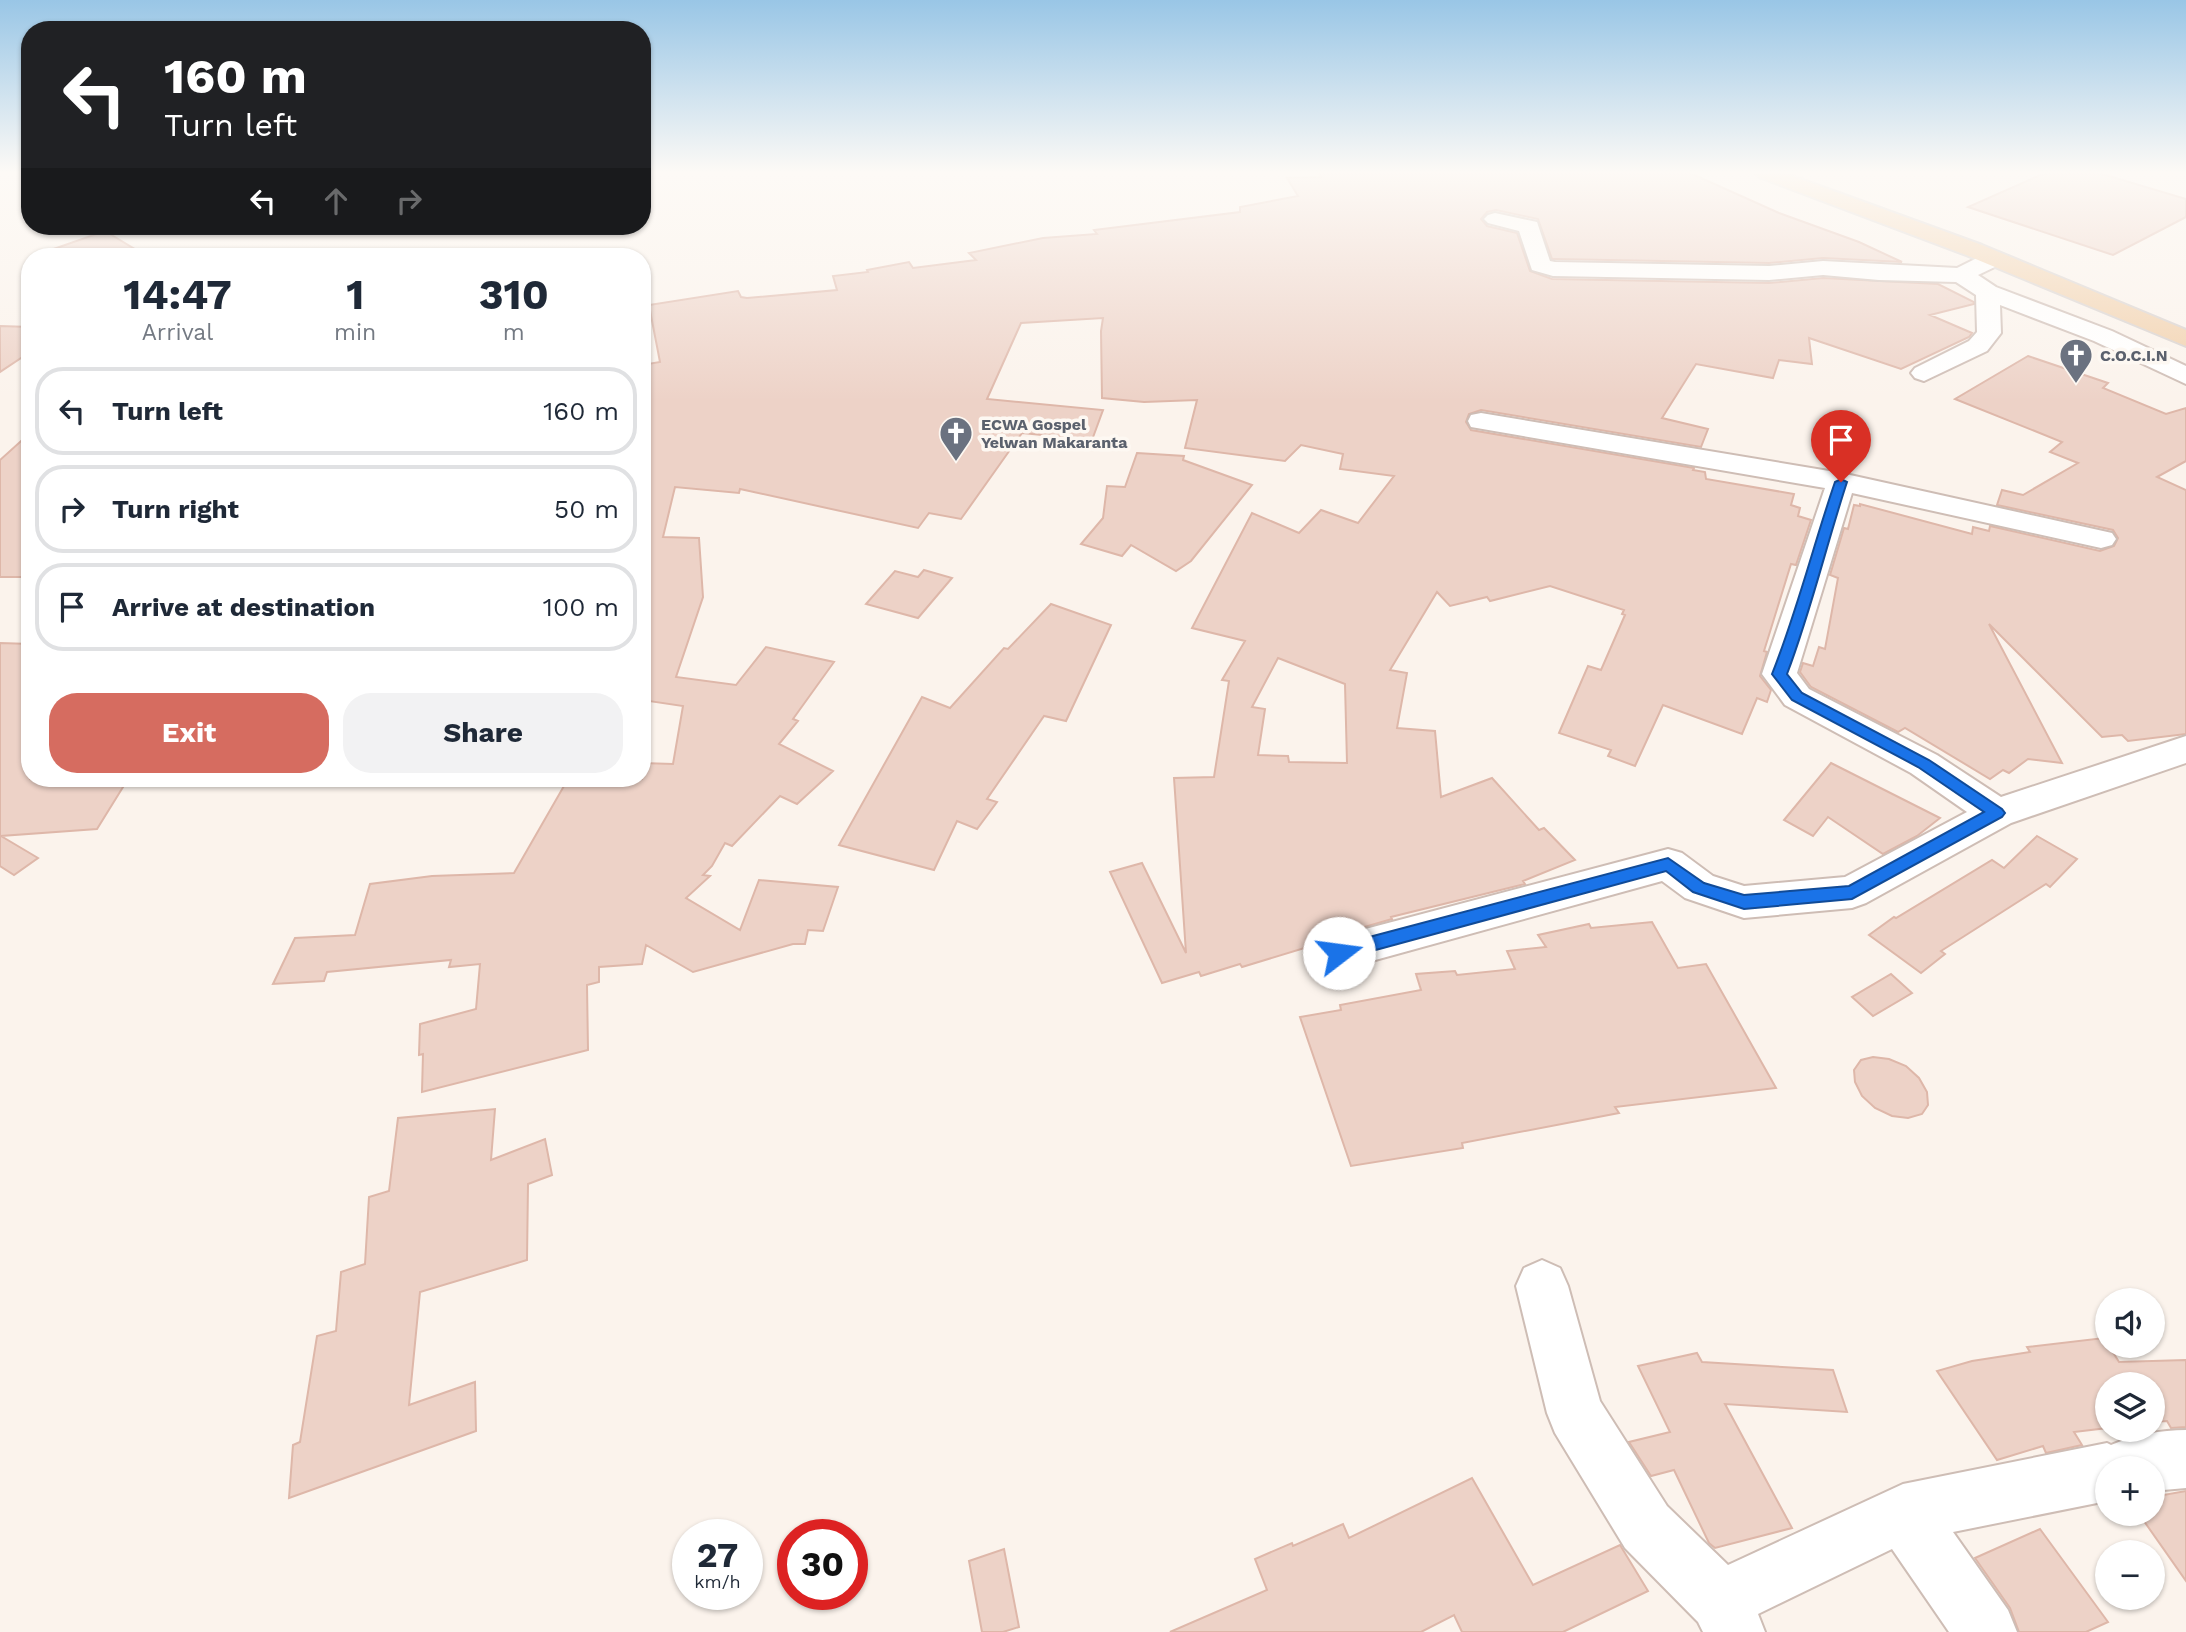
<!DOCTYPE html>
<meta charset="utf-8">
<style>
:root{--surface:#fff;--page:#f2f2f3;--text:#1f2937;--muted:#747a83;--line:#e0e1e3;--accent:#d66c60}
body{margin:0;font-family:"Work Sans",sans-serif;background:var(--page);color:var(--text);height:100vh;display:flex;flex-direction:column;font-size:26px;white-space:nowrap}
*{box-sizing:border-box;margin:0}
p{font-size:23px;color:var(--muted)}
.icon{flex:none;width:38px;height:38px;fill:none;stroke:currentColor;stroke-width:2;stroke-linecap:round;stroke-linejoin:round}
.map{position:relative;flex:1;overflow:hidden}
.details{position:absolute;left:21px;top:248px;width:630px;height:539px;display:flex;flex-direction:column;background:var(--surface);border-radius:28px;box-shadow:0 2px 5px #0004}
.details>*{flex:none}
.guide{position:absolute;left:21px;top:21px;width:630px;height:214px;border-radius:28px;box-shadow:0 2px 5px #0004;background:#202124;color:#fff;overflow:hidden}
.buttons{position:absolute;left:2095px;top:1288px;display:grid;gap:14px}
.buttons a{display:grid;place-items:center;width:70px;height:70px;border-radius:50%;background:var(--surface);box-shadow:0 2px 5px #0004;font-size:35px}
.speed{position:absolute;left:672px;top:1519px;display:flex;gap:14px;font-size:35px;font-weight:700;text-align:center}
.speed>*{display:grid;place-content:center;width:91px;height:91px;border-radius:50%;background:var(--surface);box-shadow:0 2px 5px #0004;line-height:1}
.speed small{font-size:18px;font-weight:400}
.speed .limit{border:10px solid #d22;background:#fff;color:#111}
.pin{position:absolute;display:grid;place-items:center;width:60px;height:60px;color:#fff;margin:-72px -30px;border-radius:50% 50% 50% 0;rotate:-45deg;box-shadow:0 0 7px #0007}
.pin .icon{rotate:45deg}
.me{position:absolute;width:77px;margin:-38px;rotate:75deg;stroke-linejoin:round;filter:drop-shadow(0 0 5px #0008)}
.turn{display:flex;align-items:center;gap:24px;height:147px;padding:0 28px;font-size:32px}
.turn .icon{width:91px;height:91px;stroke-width:2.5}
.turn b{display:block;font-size:49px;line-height:60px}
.lanes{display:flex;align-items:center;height:66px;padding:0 28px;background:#0003;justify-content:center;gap:35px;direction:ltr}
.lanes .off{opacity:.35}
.eta{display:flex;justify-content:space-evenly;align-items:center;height:119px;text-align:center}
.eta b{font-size:42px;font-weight:700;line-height:49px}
.primary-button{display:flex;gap:14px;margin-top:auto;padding:14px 28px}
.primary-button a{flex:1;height:80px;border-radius:28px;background:var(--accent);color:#fff;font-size:28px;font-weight:700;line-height:80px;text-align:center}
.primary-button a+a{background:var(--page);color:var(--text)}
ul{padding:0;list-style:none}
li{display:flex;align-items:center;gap:21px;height:88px;margin:0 14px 10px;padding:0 14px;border:4px solid var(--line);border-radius:28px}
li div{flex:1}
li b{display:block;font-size:26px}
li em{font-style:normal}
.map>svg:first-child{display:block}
.building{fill:#edd2c7;stroke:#deb7a9;stroke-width:2;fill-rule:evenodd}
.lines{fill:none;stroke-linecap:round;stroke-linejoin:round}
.minor-casing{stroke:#cebdb5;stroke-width:4}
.major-casing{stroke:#d8d1ce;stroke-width:4}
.minor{fill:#fff;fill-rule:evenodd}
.major{fill:#f1d0ac;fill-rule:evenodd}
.route{fill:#1a73e8;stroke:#114b97;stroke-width:2}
.labels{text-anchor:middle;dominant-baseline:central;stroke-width:7;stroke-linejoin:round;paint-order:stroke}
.far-worship-label{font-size:16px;font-weight:bold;fill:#5b616d;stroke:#fdf8f2;text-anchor:start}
</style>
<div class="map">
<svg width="2186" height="1632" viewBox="0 0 2186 1632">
<rect width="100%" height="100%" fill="#fbf3ec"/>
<g class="building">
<path d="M1319,173H1690L1779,213L1859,242L1902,262L1823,258L1769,263L1555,259H1552L1538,219L1496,210L1487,212L1481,219L1487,226L1517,233L1530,271L1552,279L1769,283L1823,278L1938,284L1974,302V304L1930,315L1972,333L1969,337L1901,369L1809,338L1812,364L1779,360L1773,378L1696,364L1662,418L1708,429L1701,447L1481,410L1469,414L1466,422L1471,430L1694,468L1693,470L1705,472L1706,479L1794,494L1791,505L1800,508L1798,516L1811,520L1796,565L1791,564L1764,651L1767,652L1760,676L1771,690L1767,702L1757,698L1742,734L1663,705L1635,766L1608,756L1611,750L1559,733L1588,666L1601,670L1625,615L1622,614L1624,610L1550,586L1490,601L1487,597L1450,606L1437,592L1390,670L1407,673L1397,728L1435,731L1441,797L1492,778L1539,830L1544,828L1575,860L1523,881L1525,884L1391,917L1392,919L1323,939L1317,950L1313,951L1311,946L1242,967L1240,964L1201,976L1199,972L1162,983L1110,872L1142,863L1186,953L1174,778L1214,777L1229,681L1222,680L1245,641L1192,628L1252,513L1299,533L1321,510L1358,523L1394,476L1340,469L1343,454L1301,445L1285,461L1185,448L1197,400L1144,402L1102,398L1101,331L1103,318L1021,323L987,399L1103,410L1092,440L1022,433L961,519L929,513L918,528L740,489L739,493L675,487L663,537L699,538L703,597L676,677L736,685L766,647L834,662L793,719L798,721L779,744L833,771L797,804L780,796L732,846L725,843L712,866L703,875L710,876L686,898L740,930L759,880L838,887L823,931L808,930L805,944H793L693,972L646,945L642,964L599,967V982L587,985L588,1050L422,1092L423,1054L419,1055L420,1024L476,1009L480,964L449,967L451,960L327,972L324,981L273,984L295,938L355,935L370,884L432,876L514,873L568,779H642V763L673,764L683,706L642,700V365L660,362L649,305L738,291L741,297L747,298L837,290L833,276L868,272L867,270L909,262L913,268L976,260L969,253L1043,238L1097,234L1094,230L1240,212V207L1298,196L1287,178L1321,177ZM1278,658L1345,684L1347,763L1289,762L1288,756L1258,755L1265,709L1252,707Z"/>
<polygon points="2045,173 2099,173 2186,199 2186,217 2113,255 1968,207"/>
<polygon points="105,231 148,257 42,257 42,253"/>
<polygon points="0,326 30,327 30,352 0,372"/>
<polygon points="2028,356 2108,383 2103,388 2166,414 2186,408 2186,461 2157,477 2186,490 2186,734 2128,741 2122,735 2102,737 1989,624 2062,763 2028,759 2009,773 2003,770 1990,779 1905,728 1898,732 1811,687 1800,672 1803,663 1813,666 1819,647 1825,649 1838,578 1830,575 1844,528 1848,529 1854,505 1860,506 1860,504 1972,534 1973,527 1989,531 1990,526 2100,551 2114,546 2118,538 2113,530 1997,505 2002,490 2023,495 2078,463 2050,452 2062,442 1955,399"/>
<polygon points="30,433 30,577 0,577 0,460"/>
<polygon points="1137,453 1184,456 1183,460 1252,485 1191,561 1176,571 1131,545 1122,556 1081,544 1103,518 1107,486 1125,487"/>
<polygon points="924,570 952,578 918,618 866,604 895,571 918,577"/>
<polygon points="1051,604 1111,625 1066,721 1044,716 987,799 997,802 977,829 957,821 934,870 839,845 922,697 950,708 1004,648 1008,649"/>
<polygon points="0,643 30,644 30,779 128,779 97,829 1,836 38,858 14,875 0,866"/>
<polygon points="1831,763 1940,818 1917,836 1883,854 1828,817 1813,836 1784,820"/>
<polygon points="2037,836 2077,859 2050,887 2046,884 1941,951 1945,954 1921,973 1869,935 1894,917 1896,918 1992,860 2004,868"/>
<polygon points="1652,922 1678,968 1706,964 1776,1088 1615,1107 1619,1113 1462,1143 1463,1148 1351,1166 1300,1017 1341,1010 1340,1005 1421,990 1416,974 1455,971 1457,975 1515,969 1507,951 1546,947 1538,935 1589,924 1591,928"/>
<polygon points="1891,974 1912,993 1873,1016 1852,997"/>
<polygon points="1873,1057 1889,1059 1906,1066 1919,1078 1927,1092 1928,1105 1922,1114 1908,1118 1892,1116 1875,1108 1862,1096 1855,1082 1854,1070 1861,1060"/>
<polygon points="495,1109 491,1160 545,1139 552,1175 528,1184 527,1260 420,1292 409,1405 475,1382 476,1431 289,1498 293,1445 300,1442 317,1336 336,1331 341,1272 365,1264 369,1197 389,1191 398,1118"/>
<polygon points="2104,1338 2119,1362 2186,1360 2186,1427 2171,1428 2167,1421 2152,1422 2152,1384 2107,1384 2107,1428 2074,1432 2082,1445 2046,1453 2043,1446 1997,1460 1937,1371 1972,1361 2030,1352 2027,1347"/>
<polygon points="1697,1353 1702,1362 1833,1370 1847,1412 1725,1404 1792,1528 1715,1548 1709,1543 1674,1470 1651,1476 1629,1442 1670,1432 1638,1366"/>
<polygon points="1472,1478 1533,1585 1620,1545 1648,1591 1563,1632 1462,1632 1454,1615 1421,1632 1170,1632 1267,1590 1255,1559 1292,1543 1293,1546 1343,1524 1349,1538"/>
<polygon points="2186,1491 2186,1581 2139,1514 2152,1514 2152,1497"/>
<polygon points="2040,1529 2108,1622 2086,1632 2019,1632 2010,1608 1975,1558"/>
<polygon points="1004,1549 1019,1627 1003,1632 982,1632 969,1561"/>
</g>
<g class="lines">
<defs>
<g id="minor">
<polygon points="1495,213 1537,222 1550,261 1555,262 1769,266 1823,261 1957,268 1985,254 2001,254 2004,259 2001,264 1978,275 1996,287 2112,331 2186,366 2186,384 2094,341 2000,305 2001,333 1987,351 1924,381 1915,378 1911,373 1915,368 1969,341 1977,332 1976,295 1956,282 1879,280 1823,275 1769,280 1553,276 1532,270 1519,231 1488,223 1484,219 1488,215"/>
<polygon points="1481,413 1841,473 2112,533 2116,539 2112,545 2101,548 1852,493 1797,673 1809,689 1937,755 2001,797 2186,736 2186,763 2011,823 1866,903 1852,908 1744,918 1685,898 1662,881 1339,970 1324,965 1318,953 1324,941 1339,936 1668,849 1682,853 1713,876 1744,886 1845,877 1967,812 1911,773 1785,705 1762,674 1825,488 1471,427 1468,421 1471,415"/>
<path d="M1542,1260L1560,1268L1568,1286L1600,1401L1667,1506L1728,1565L1903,1484L2107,1443L2111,1445C2135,1435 2161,1430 2186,1430V1488L2152,1491V1468H2107V1501L1953,1532L2008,1610L2017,1632H1949L1892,1549L1758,1614L1765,1632H1703L1698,1622L1625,1548L1555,1433L1547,1413L1516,1286L1524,1268Z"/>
</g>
<polygon id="major" points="1756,173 1784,173 1982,245 2186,330 2186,346 1966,255 1759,177"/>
</defs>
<use href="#minor" class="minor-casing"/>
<use href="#major" class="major-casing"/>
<use href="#minor" class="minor"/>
<use href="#major" class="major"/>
</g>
<linearGradient id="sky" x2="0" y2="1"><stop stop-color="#99c6e6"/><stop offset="0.43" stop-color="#fdfaf6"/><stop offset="1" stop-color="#fdfaf6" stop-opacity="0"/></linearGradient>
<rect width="2186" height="401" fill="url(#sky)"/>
<path class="route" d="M1841,479L1847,482C1826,546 1811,611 1787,674L1802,693L1929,760L2002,809L2005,813L2002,817L1852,899L1744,909L1693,892L1666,871L1339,960L1332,958L1330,953L1332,948L1339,945L1668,858L1704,883L1744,895L1849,886L1984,812L1918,767L1792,700L1772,674C1797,612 1813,546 1835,482Z"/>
<defs>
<symbol id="church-pin" viewBox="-11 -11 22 30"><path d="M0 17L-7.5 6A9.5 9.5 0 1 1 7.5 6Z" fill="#6b7280" stroke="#fdf8f2"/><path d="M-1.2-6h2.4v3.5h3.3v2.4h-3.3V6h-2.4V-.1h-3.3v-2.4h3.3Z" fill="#fff"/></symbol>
</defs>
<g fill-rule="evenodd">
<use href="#church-pin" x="2057" y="336" width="38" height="52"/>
<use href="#church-pin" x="937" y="414" width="38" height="52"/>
</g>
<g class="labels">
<g class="far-worship-label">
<text x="2100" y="355">C.O.C.I.N</text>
<text x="981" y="424">ECWA Gospel<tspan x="981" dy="18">Yelwan Makaranta</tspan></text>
</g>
</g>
</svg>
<div class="buttons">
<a><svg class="icon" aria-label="sound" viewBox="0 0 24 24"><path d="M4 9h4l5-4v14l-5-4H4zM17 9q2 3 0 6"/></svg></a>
<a><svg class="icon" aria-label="layers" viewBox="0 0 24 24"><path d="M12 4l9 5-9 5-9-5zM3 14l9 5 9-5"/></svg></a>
<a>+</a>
<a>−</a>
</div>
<div class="speed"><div>27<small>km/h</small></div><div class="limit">30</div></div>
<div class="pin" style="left:1841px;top:482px;background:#d93025"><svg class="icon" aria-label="arrive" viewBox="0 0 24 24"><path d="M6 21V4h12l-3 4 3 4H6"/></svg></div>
<svg class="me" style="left:1339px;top:953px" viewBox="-20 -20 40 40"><circle r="19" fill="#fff"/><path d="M0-13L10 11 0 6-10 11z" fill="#1a73e8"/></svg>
<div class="guide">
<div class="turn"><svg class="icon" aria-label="left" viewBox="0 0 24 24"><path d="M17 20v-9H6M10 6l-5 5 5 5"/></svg><div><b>160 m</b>Turn left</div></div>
<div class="lanes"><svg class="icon" aria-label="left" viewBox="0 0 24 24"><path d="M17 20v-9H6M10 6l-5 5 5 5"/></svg><svg class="icon off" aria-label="ahead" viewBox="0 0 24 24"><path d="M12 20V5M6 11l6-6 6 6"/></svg><svg class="icon off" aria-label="right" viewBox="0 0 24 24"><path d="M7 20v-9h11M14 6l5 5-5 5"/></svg></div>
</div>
<section class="details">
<div class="eta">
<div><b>14:47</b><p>Arrival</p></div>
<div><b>1</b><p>min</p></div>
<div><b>310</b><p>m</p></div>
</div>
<ul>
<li><svg class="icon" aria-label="left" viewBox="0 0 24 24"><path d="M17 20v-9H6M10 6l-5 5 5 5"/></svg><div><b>Turn left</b></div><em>160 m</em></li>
<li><svg class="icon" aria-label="right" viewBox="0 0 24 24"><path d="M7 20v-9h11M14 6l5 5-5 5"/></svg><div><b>Turn right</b></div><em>50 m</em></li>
<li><svg class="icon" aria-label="arrive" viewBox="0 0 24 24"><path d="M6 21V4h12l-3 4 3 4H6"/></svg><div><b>Arrive at destination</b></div><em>100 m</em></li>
</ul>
<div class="primary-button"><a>Exit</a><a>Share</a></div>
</section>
</div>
